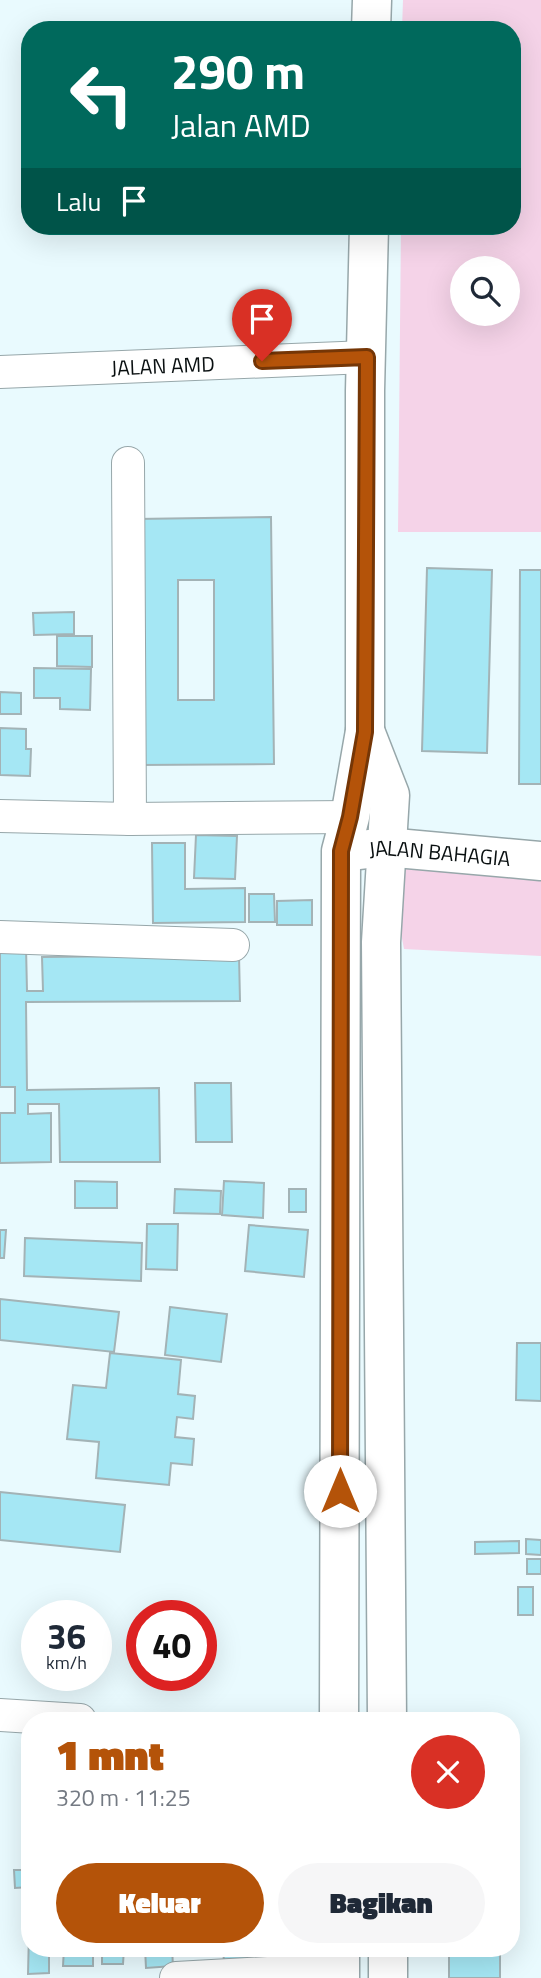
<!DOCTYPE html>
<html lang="id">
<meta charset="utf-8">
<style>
:root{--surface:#fff;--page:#f6f6f7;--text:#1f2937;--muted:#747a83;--accent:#b45309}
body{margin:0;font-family:"Titillium Web",sans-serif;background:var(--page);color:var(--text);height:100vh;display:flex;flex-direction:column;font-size:26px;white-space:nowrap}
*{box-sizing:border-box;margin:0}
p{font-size:23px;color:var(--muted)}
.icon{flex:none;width:38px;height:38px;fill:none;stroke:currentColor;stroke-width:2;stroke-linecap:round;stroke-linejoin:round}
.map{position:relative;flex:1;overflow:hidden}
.side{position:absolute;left:21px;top:1712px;width:499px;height:245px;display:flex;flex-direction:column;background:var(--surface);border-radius:28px;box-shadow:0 7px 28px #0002}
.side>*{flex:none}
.banner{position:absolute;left:21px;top:21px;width:500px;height:214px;border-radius:28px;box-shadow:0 7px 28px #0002;background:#00695c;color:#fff;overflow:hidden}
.buttons{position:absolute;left:450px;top:256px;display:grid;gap:14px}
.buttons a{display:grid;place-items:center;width:70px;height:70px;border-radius:50%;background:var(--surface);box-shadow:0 7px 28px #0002;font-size:35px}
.speed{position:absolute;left:21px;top:1600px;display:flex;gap:14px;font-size:35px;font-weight:700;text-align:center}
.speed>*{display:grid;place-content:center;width:91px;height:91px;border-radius:50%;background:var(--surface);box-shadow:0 7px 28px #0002;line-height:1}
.speed small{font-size:18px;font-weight:400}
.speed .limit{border:10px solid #d22;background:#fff;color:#111}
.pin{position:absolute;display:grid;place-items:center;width:60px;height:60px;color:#fff;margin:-72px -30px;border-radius:50% 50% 50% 0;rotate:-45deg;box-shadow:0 0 7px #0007}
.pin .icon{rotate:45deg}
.me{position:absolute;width:77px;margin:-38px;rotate:0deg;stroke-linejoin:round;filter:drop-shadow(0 0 5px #0008)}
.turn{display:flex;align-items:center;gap:24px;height:147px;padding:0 35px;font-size:32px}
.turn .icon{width:91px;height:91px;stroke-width:2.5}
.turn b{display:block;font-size:49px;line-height:60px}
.then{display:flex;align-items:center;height:66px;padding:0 35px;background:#0003;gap:14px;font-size:26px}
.round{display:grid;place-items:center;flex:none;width:74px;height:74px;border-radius:37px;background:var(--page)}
.summary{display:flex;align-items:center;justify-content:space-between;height:119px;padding:0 35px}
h1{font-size:42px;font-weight:800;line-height:52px;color:var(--accent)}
.button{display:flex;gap:14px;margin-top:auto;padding:14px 35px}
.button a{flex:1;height:80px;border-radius:42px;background:var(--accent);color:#fff;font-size:28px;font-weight:800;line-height:80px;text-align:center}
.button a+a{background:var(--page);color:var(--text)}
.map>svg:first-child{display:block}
.green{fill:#f5d3e8;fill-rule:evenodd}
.building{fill:#a5e7f4;stroke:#a3b3b6;stroke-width:2;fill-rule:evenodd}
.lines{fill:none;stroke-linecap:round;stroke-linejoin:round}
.minor-casing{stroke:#97a7aa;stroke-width:34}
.tertiary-casing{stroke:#97a7aa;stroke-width:41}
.minor{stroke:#fff;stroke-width:32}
.tertiary{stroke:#fff;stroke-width:38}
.route-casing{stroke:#753606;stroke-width:18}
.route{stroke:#b45309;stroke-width:12}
.labels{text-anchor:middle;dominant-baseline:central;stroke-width:5;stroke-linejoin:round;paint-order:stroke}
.street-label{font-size:21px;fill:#090f10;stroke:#fff}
</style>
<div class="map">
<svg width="541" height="1978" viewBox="0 0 541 1978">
<rect width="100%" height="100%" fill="#e9fafe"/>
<g class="green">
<path d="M403,0H541V532H398L401,226H513V30H402ZM462,268H508V313H462Z"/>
<polygon points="385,847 541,858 541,956 404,949"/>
</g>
<g class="building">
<path d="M271,517L274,764L139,765L136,519ZM178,580H214V700H178Z"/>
<polygon points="427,568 492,570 487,753 422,751"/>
<polygon points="520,570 541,570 541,784 519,784"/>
<polygon points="74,612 74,634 34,635 33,613"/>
<polygon points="57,636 92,636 92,667 57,666"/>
<polygon points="34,668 91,669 90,710 60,709 60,698 34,698"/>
<polygon points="0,692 21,693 21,714 0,714"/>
<polygon points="0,728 26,729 26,749 31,749 30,776 0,775"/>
<polygon points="196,835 237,836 235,879 194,878"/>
<polygon points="152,843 185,843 185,889 245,888 245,922 153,923"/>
<polygon points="249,894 274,894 275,922 249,922"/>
<polygon points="312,900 312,925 277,925 277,901"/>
<polygon points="0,947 26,947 27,991 43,991 42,957 239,955 240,1001 26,1002 27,1090 159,1088 160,1162 60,1162 59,1104 28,1104 28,1114 51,1113 51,1162 0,1163 0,1113 15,1113 15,1087 0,1087"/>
<polygon points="195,1083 231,1083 232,1142 196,1142"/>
<polygon points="75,1181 117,1182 117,1208 75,1208"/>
<polygon points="224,1181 264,1183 263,1218 222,1215"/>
<polygon points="175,1189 221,1191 220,1214 174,1213"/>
<rect x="289" y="1189" width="17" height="23"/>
<polygon points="147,1224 178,1224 177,1270 146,1269"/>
<polygon points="249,1225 308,1230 304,1277 245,1271"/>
<polygon points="0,1230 6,1230 4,1258 0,1258"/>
<polygon points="25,1238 142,1243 141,1281 24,1276"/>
<polygon points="0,1299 119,1312 114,1352 0,1340"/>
<polygon points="170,1307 227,1314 221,1362 165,1355"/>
<polygon points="517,1343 541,1343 541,1401 516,1400"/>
<polygon points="110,1353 181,1360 178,1394 195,1396 193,1419 177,1417 175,1437 194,1439 192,1465 171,1463 169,1485 96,1478 99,1442 67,1439 73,1385 106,1388"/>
<polygon points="0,1492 125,1505 120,1552 0,1540"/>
<polygon points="526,1539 541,1540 541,1555 526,1554"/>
<polygon points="519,1541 519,1553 475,1554 475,1542"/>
<rect x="527" y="1559" width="14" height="15"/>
<rect x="518" y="1587" width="15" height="28"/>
<polygon points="14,1870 30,1870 30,1887 15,1888"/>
<polygon points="29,1933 30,1948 49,1948 49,1973 28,1974"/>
<polygon points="64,1948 93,1948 93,1966 63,1966"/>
<polygon points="102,1948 124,1948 123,1964 102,1964"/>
<polygon points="145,1948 172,1948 173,1966 146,1968"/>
<polygon points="187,1948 208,1948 208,1953 188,1954"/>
<polygon points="223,1948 256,1948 256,1960 224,1962"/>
<polygon points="273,1948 314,1948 314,1961 273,1962"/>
<polygon points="444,1948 500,1948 500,1978 449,1978 449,1956 444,1956"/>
</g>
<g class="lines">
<defs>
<g id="minor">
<path id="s1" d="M0,372L367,357"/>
<polyline points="128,463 130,819"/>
<polyline points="0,816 130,819 350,817"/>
<polyline points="0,937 233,945"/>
<polyline points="0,1715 80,1720"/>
<polyline points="176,1978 340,1969"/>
</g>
<g id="tertiary">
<polyline points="371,30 372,0"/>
<polyline points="365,731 390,795 381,942 387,1720"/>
<path id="s2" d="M360,850L385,847L541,861"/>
<polyline points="339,1720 341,851 350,817 365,731 365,391 369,226"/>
<polyline points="340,1948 340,1978"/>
<polyline points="388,1948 388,1978"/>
</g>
</defs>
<use href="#minor" class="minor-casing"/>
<use href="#tertiary" class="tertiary-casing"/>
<use href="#minor" class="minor"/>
<use href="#tertiary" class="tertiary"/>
</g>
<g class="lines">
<defs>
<polyline id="route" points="262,361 367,357 365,732 350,817 341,851 340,1491"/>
</defs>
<use href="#route" class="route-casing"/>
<use href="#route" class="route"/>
</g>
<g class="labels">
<g class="street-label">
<text stroke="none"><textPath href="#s1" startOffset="163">JALAN AMD</textPath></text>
<text stroke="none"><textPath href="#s2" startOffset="80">JALAN BAHAGIA</textPath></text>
</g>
</g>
</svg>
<div class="buttons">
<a><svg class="icon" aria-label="search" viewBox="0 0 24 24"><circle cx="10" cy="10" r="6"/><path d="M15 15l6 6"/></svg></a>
</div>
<div class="speed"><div>36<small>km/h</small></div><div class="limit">40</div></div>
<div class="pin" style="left:262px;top:361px;background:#d93025"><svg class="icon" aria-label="arrive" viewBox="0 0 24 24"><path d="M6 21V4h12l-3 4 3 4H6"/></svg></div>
<svg class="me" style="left:340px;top:1491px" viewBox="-20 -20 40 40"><circle r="19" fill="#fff"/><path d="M0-13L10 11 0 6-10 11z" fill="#b45309"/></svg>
<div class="banner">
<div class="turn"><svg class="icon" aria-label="left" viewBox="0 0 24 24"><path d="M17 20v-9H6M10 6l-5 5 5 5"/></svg><div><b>290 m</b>Jalan AMD</div></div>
<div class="then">Lalu<svg class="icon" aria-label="arrive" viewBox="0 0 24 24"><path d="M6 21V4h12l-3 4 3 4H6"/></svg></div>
</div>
<section class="side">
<div class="summary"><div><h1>1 mnt</h1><p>320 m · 11:25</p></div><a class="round" style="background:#d93025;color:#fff"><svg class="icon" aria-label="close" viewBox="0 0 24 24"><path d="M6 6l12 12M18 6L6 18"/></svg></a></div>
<div class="button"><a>Keluar</a><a>Bagikan</a></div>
</section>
</div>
